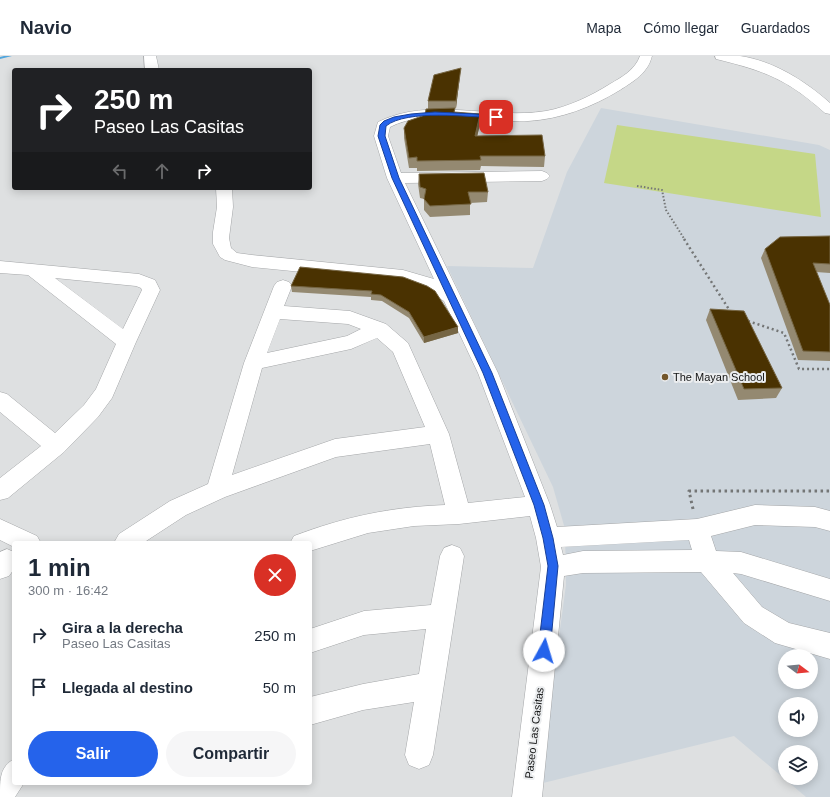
<!DOCTYPE html>
<html lang="es">
<meta charset="utf-8">
<style>
:root{--surface:#fff;--page:#f6f6f7;--text:#1f2937;--muted:#747a83;--line:#e0e1e3;--accent:#2563eb}
body{margin:0;font-family:Arial,sans-serif;background:var(--page);color:var(--text);height:100vh;display:flex;flex-direction:column;font-size:15px;white-space:nowrap}
*{box-sizing:border-box;margin:0}
p{font-size:13px;color:var(--muted)}
.icon{flex:none;width:22px;height:22px;fill:none;stroke:currentColor;stroke-width:2;stroke-linecap:round;stroke-linejoin:round}
.map{position:relative;flex:1;overflow:hidden}
.drawer{position:absolute;left:12px;top:485px;width:300px;height:244px;display:flex;flex-direction:column;background:var(--surface);border-radius:4px;box-shadow:0 2px 10px #0003}
.drawer>*{flex:none}
.banner{position:absolute;left:12px;top:12px;width:300px;height:122px;border-radius:4px;box-shadow:0 2px 10px #0003;background:#202124;color:#fff;overflow:hidden}
.needle{width:26px;rotate:106deg}
.buttons{position:absolute;left:778px;top:593px;display:grid;gap:8px}
.buttons a{display:grid;place-items:center;width:40px;height:40px;border-radius:50%;background:var(--surface);box-shadow:0 2px 10px #0003;font-size:20px}
.pin{position:absolute;display:grid;place-items:center;width:34px;height:34px;color:#fff;margin:-17px;border-radius:8px;box-shadow:0 2px 6px #0006}
.me{position:absolute;width:44px;margin:-22px;rotate:6deg;stroke-linejoin:round;filter:drop-shadow(0 0 3px #0008)}
.turn{display:flex;align-items:center;gap:14px;height:84px;padding:0 16px;font-size:18px}
.turn .icon{width:52px;height:52px;stroke-width:2.5}
.turn b{display:block;font-size:28px;line-height:34px}
.lanes{display:flex;align-items:center;height:38px;padding:0 16px;background:#0003;justify-content:center;gap:20px;direction:ltr}
.lanes .off{opacity:.35}
.round{display:grid;place-items:center;flex:none;width:42px;height:42px;border-radius:21px;background:var(--page)}
.headline{display:flex;align-items:center;justify-content:space-between;height:68px;padding:0 16px}
h1{font-size:24px;font-weight:700;line-height:30px}
.cta{display:flex;gap:8px;margin-top:auto;padding:8px 16px}
.cta a{flex:1;height:46px;border-radius:24px;background:var(--accent);color:#fff;font-size:16px;font-weight:700;line-height:46px;text-align:center}
.cta a+a{background:var(--page);color:var(--text)}
ul{padding:0;list-style:none}
li{display:flex;align-items:center;gap:12px;height:52px;padding:0 16px}
li div{flex:1}
li b{display:block;font-size:15px}
li em{font-style:normal}
header{display:flex;align-items:center;gap:24px;box-sizing:border-box;height:56px;padding:0 20px;background:var(--surface);border-bottom:1px solid var(--line)}
header strong{font-size:19px}
nav{display:flex;gap:22px;margin-inline-start:auto;font-size:14px}
.map>svg:first-child{display:block}
.built{fill:#cdd5dc;fill-rule:evenodd}
.green{fill:#c5d787}
.lines{fill:none;stroke-linecap:round;stroke-linejoin:round}
.stream{fill:#51a6dd;fill-rule:evenodd}
.minor-casing{stroke:#a4a6a8;stroke-width:1}
.path-far2{stroke:#747676;stroke-width:2;stroke-dasharray:1.5 2;stroke-linecap:butt}
.path-far1{stroke:#747676;stroke-width:2.5;stroke-dasharray:2 3;stroke-linecap:butt}
.path{stroke:#747676;stroke-width:3;stroke-dasharray:2.5 3.5;stroke-linecap:butt}
.minor{fill:#fff;fill-rule:evenodd}
.wall{fill:#948971}
.shaded-wall{fill:#766644}
.building{fill:#4a3201;stroke:#766644}
.route{fill:#2563eb;stroke:#184099}
.poi-dot{fill:#73562a;stroke:#ebedef;stroke-width:1.5}
.labels{text-anchor:middle;dominant-baseline:central;stroke-width:4;stroke-linejoin:round;paint-order:stroke}
.poi-label{font-size:11px;fill:#131414;stroke:#ebedef;text-anchor:start}
.street-label{font-size:11px;fill:#131414;stroke:#ebedef}
</style>
<header>
<strong>Navio</strong>
<nav><a>Mapa</a><a>Cómo llegar</a><a>Guardados</a></nav>
</header>
<div class="map">
<svg width="830" height="741" viewBox="0 0 830 741">
<rect width="100%" height="100%" fill="#dee0e1"/>
<path class="built" d="M601,52L819,89L830,94V741H806L734,680L539,728L566,529L565,473L553,431L447,210L533,212L567,116ZM785,600H811V626H785ZM785,648H811V674H785ZM785,696H811V722H785Z"/>
<polygon class="green" points="617,69 815,98 821,161 604,127"/>
<g class="lines">
<polygon class="stream" points="4,0 12,0 0,3 0,1"/>
<defs>
<g id="minor">
<polygon points="144,0 156,0 159,14 145,14"/>
<path d="M640,0H652C648,17 634,25 620,34C592,51 561,63 528,65C485,67 429,51 390,71L388,80L401,117L542,115L547,117L550,120L547,123L542,125L405,127L498,317L550,449L557,471L697,463L755,449L815,451L830,455V475L815,471L755,469L711,480L716,495L741,496L830,523V545L741,518L733,517L762,551L789,567L830,577V603L775,587L744,567L701,516L583,517L564,520L542,741H512L541,511L536,482L530,460L459,468L414,470L368,477L310,495V487H290L294,480C344,461 391,451 445,449L430,388L336,401L225,441L186,459L143,487H116L115,485L119,478L170,445L208,428L244,307L274,230L277,226L283,224L289,226L292,230L284,250L350,255L386,268L408,287L449,378L468,447L525,441L478,317L444,245L422,231L403,226L252,211L225,204L220,201L213,188V176L217,151L216,132H232L233,151L229,182L231,192L237,197L252,199L403,214L434,223L387,122L374,80L378,66C430,40 490,64 546,55C568,51 591,40 610,28C622,21 635,14 640,0ZM280,263L348,268L361,273L347,280L267,297ZM377,282L393,296L425,371L335,383L232,419L262,312L351,293ZM689,484L692,494L583,495L563,499L561,491Z"/>
<path d="M715,0C723,0 732,0 740,0C774,5 805,25 830,47V58L825,57C787,23 765,15 716,3Z"/>
<path d="M0,205L139,218L155,224L160,234L136,286L112,342L98,361L64,396L8,442L0,444V422L41,390L0,356V336L7,338L55,377L84,349L96,333L116,288L28,219L0,217ZM55,222L136,230L141,232L142,234L123,273Z"/>
<polygon points="0,463 37,480 41,487 14,487 14,491 0,484"/>
<polygon points="452,489 460,492 464,500 433,699 429,709 419,713 409,709 405,699 414,646 363,654 310,669 310,641 363,628 419,618 426,573 364,579 310,597 310,573 364,555 431,549 440,500 444,492"/>
<polygon points="7,493 14,496 14,513 9,520 0,523 0,496"/>
<path d="M14,703V727H24L15,741H0C0,722 0,711 14,703Z"/>
</g>
</defs>
<use href="#minor" class="minor-casing"/>
<polyline class="path-far2" points="637,130 662,134 666,154 685,184"/>
<g class="path-far1">
<polyline points="684,183 730,255"/>
<polyline points="748,265 784,277 799,313 830,313"/>
</g>
<polyline class="path" points="693,453 689,435 830,435"/>
<use href="#minor" class="minor"/>
</g>
<g class="wall">
<polygon points="460,19 456,52 455,52 455,56 480,68 477,80 545,100 544,111 481,110 480,114 417,115 417,112 409,112 404,82 404,72 425,59 428,53 428,45"/>
<polygon points="419,118 488,136 487,146 470,147 470,159 430,161 424,154 424,143 420,142 418,128"/>
<polygon points="830,180 830,217 816,216 830,249 830,305 798,304 761,202 765,193"/>
<polygon points="403,221 458,277 424,287 409,262 382,245 371,244 371,241 292,236 291,230"/>
<polygon points="710,253 782,332 776,342 738,344 706,264"/>
</g>
<g class="shaded-wall">
<polygon points="461,12 460,19 456,52 456,45"/>
<polygon points="480,58 480,68 475,90 475,80"/>
<polygon points="458,271 458,277 424,287 424,281"/>
</g>
<g class="building">
<polygon points="461,12 456,45 428,45 434,19"/>
<polygon points="455,52 454,56 480,58 475,80 542,79 545,100 480,100 481,104 417,105 417,101 409,102 404,72 408,65 425,59 426,53"/>
<polygon points="484,117 488,136 468,136 471,148 430,150 424,143 426,133 420,131 419,118"/>
<polygon points="830,180 830,208 813,207 830,249 830,296 803,295 765,193 780,181"/>
<polygon points="300,211 403,221 427,230 435,235 458,271 424,281 409,256 381,239 371,238 372,235 291,230"/>
<polygon points="710,253 744,255 782,332 744,333"/>
</g>
<path class="route" d="M435,56L496,59L499,61L496,62C469,61 407,53 386,70L385,80L399,122L492,317L544,449L553,482L558,510L550,595L548,599L544,601L540,599L538,595L548,510L543,482L534,449L483,317L392,122L378,80L380,69L384,65L394,61L411,58Z"/>
<circle class="poi-dot" cx="665" cy="321" r="4"/>
<g class="labels">
<g class="poi-label">
<text x="673" y="321">The Mayan School</text>
</g>
<g class="street-label">
<text transform="translate(534 677) rotate(-83)">Paseo Las Casitas</text>
</g>
</g>
</svg>
<div class="buttons">
<a><svg class="needle" viewBox="-14 -14 28 28"><path d="M0-13l5 13h-10z" fill="#e53935"/><path d="M0 13l5-13h-10z" fill="#747a83"/></svg></a>
<a><svg class="icon" aria-label="sound" viewBox="0 0 24 24"><path d="M4 9h4l5-4v14l-5-4H4zM17 9q2 3 0 6"/></svg></a>
<a><svg class="icon" aria-label="layers" viewBox="0 0 24 24"><path d="M12 4l9 5-9 5-9-5zM3 14l9 5 9-5"/></svg></a>
</div>
<div class="pin" style="left:496px;top:61px;background:#d93025"><svg class="icon" aria-label="arrive" viewBox="0 0 24 24"><path d="M6 21V4h12l-3 4 3 4H6"/></svg></div>
<svg class="me" style="left:544px;top:595px" viewBox="-20 -20 40 40"><circle r="19" fill="#fff"/><path d="M0-13L10 11 0 6-10 11z" fill="#2563eb"/></svg>
<div class="banner">
<div class="turn"><svg class="icon" aria-label="right" viewBox="0 0 24 24"><path d="M7 20v-9h11M14 6l5 5-5 5"/></svg><div><b>250 m</b>Paseo Las Casitas</div></div>
<div class="lanes"><svg class="icon off" aria-label="left" viewBox="0 0 24 24"><path d="M17 20v-9H6M10 6l-5 5 5 5"/></svg><svg class="icon off" aria-label="ahead" viewBox="0 0 24 24"><path d="M12 20V5M6 11l6-6 6 6"/></svg><svg class="icon" aria-label="right" viewBox="0 0 24 24"><path d="M7 20v-9h11M14 6l5 5-5 5"/></svg></div>
</div>
<section class="drawer">
<div class="headline"><div><h1>1 min</h1><p>300 m · 16:42</p></div><a class="round" style="background:#d93025;color:#fff"><svg class="icon" aria-label="close" viewBox="0 0 24 24"><path d="M6 6l12 12M18 6L6 18"/></svg></a></div>
<ul>
<li><svg class="icon" aria-label="right" viewBox="0 0 24 24"><path d="M7 20v-9h11M14 6l5 5-5 5"/></svg><div><b>Gira a la derecha</b><p>Paseo Las Casitas</p></div><em>250 m</em></li>
<li><svg class="icon" aria-label="arrive" viewBox="0 0 24 24"><path d="M6 21V4h12l-3 4 3 4H6"/></svg><div><b>Llegada al destino</b></div><em>50 m</em></li>
</ul>
<div class="cta"><a>Salir</a><a>Compartir</a></div>
</section>
</div>
